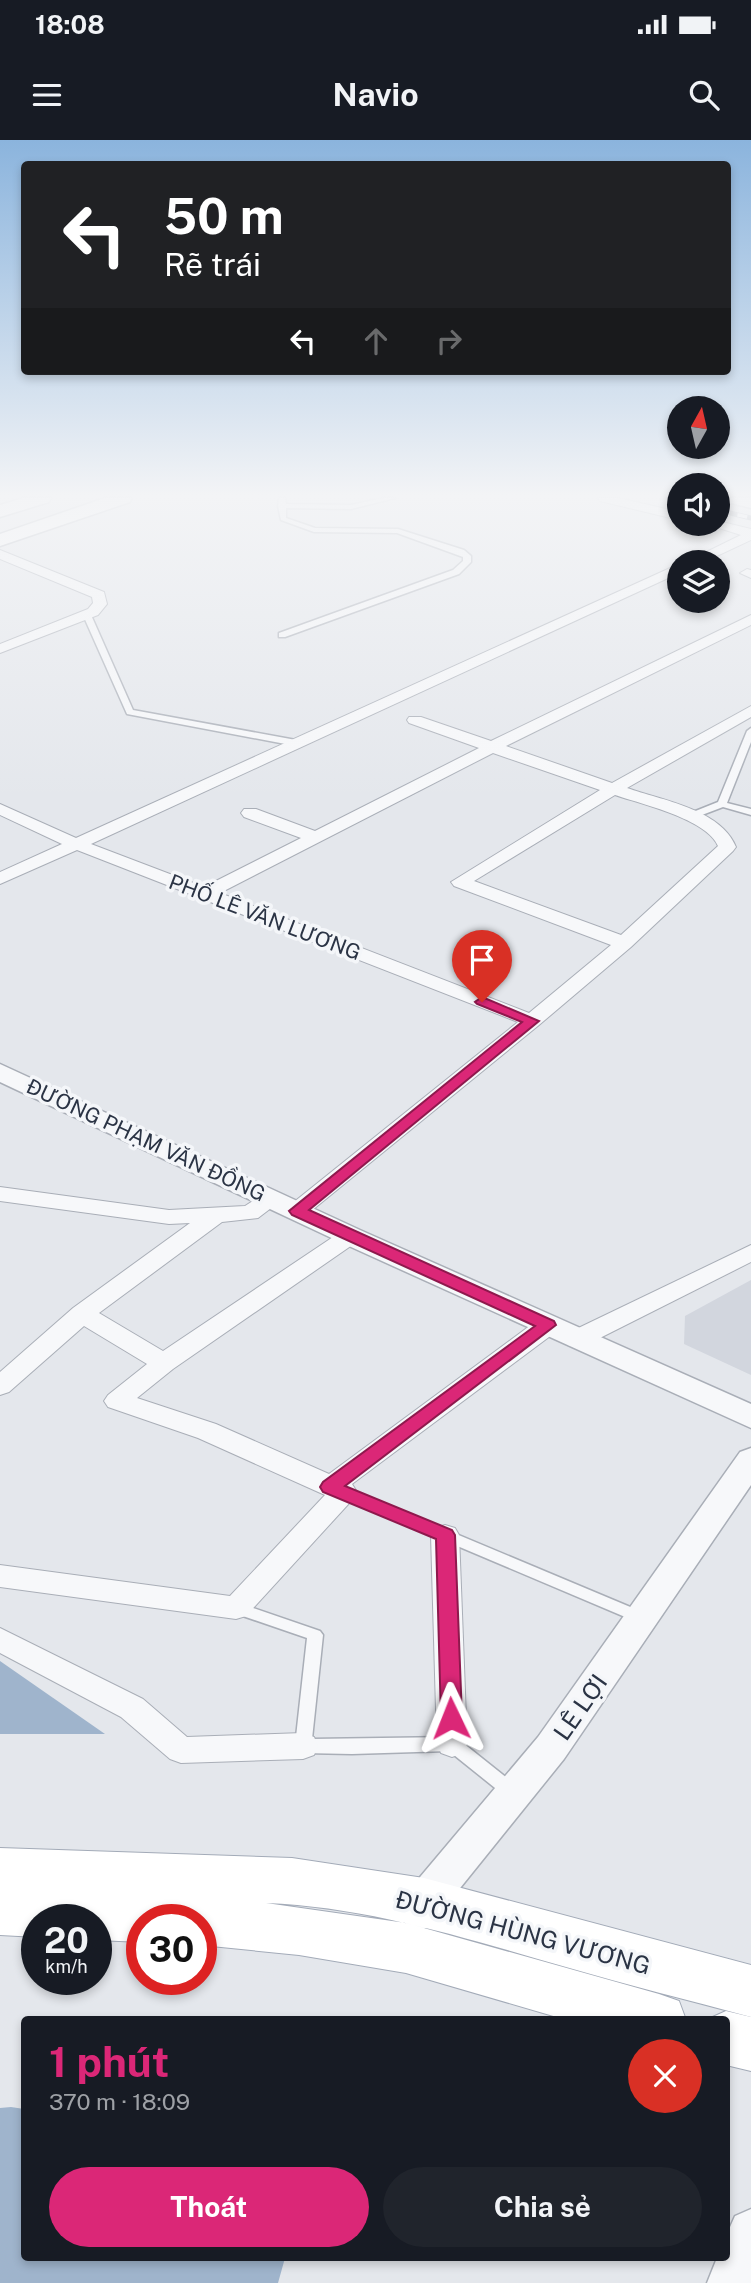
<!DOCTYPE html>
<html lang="vi">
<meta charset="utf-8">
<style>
:root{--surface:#171b24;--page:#20242c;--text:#f1f3f6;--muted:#9ea1a6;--accent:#db2777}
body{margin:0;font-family:"Public Sans",sans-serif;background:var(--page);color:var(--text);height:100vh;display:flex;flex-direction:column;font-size:26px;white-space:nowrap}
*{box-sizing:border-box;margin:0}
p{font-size:23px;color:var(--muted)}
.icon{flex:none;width:38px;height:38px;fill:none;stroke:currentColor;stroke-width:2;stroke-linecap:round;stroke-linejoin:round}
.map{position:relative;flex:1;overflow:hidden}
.side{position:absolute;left:21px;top:1876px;width:709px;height:245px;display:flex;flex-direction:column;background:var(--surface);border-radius:7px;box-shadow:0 4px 10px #0003}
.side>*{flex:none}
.top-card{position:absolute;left:21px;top:21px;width:710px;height:214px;border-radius:7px;box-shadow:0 4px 10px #0003;background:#202124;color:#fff;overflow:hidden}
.needle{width:46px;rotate:8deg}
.buttons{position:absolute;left:667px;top:256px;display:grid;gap:14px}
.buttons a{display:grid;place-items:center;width:63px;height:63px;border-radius:50%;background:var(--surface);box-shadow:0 4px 10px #0003;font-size:35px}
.speed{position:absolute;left:21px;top:1764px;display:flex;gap:14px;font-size:35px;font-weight:700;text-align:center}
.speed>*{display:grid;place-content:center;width:91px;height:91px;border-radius:50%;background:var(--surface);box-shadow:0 4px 10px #0003;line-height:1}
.speed small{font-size:18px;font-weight:400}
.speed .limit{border:10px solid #d22;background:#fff;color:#111}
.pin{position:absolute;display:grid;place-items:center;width:60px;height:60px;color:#fff;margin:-72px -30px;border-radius:50% 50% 50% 0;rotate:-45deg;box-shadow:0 0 7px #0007}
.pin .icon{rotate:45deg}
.me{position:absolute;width:77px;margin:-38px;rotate:358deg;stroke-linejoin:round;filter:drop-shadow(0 0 5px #0008)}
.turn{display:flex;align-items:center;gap:24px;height:147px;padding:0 28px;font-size:32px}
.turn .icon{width:91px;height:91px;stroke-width:2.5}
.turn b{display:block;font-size:49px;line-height:60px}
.lanes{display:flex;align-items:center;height:66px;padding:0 28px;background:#0003;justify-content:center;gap:35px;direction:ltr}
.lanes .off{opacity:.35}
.round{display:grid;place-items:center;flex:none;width:74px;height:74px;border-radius:37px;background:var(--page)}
.summary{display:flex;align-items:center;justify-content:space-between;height:119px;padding:0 28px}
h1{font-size:42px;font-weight:700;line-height:52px;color:var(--accent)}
.cta{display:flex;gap:14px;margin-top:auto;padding:14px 28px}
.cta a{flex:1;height:80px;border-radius:42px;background:var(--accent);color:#fff;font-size:28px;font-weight:700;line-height:80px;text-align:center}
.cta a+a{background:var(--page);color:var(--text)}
.status{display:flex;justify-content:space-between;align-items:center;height:49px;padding:0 35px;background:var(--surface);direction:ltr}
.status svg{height:19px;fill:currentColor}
header{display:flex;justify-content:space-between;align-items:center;height:91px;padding:0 28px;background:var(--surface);font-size:32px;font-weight:700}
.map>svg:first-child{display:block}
.built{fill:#d2d6de}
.water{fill:#9fb4cc}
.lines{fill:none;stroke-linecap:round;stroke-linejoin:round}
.service-casing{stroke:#a9aeb7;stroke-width:3}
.minor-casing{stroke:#a9aeb7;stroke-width:2}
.tertiary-casing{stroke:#a9aeb7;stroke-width:3}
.secondary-casing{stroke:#a9aeb7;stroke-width:3}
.primary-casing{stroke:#a3abb8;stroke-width:2}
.service{fill:#f7f8fa;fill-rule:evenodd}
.minor{fill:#f7f8fa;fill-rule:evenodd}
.tertiary{fill:#f7f8fa;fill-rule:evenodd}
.secondary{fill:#fff;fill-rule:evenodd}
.primary{fill:#fff;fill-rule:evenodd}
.rail-casing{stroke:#7d8696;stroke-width:5}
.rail{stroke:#f4f6f9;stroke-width:3.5;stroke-dasharray:10;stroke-linecap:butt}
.route{fill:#db2777;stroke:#8e194d;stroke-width:2}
.labels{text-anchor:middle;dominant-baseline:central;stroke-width:7;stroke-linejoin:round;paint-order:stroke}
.street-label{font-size:21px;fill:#2b3445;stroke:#f4f6f9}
.near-street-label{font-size:24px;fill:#2b3445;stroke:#f4f6f9}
</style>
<div class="status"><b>18:08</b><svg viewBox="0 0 49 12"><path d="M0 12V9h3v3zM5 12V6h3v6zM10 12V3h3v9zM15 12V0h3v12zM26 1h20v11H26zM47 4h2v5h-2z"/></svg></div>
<header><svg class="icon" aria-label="menu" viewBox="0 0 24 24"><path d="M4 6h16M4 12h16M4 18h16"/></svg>Navio<svg class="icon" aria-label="search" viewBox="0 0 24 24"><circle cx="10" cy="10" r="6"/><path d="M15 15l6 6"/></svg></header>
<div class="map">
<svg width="751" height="2143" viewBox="0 0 751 2143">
<rect width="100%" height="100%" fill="#e4e7ec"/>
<polygon class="built" points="751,1140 751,1235 684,1204 685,1176"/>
<g class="water">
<polygon points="0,1521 105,1594 0,1594"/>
<polygon points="11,1967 24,1969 24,2118 285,2118 278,2143 0,2143 0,1968"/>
</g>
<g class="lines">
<defs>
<g id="service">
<polygon points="279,358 285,358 286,364 351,365 383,358 395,358 351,369 286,368 286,378 315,388 398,389 464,410 471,416 471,422 459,434 285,497 279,497 279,493 453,430 463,421 463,417 397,393 314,392 281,380 278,366"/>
<polygon points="84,473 91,475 133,570 296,600 300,603 296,606 127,574 83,475"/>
<polygon points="751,588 751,602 727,663 751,669 751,675 723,667 694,678 688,678 688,674 718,662 747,591"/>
<polygon points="344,1347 647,1474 650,1478 647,1482 642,1484 637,1482 339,1356 337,1352 339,1348"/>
<polygon points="236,1462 320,1491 323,1495 312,1599 452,1597 458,1599 517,1646 519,1651 517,1656 511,1658 505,1656 449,1611 352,1614 303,1613 297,1611 295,1606 307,1498 231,1472 228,1468 231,1464"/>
</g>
<g id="minor">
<polygon points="598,358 619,358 679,372 679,380 600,361"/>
<polygon points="718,381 751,389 751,400 704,422 686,422 741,395 703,383"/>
<polygon points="0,410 104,452 107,464 98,475 0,513 0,504 88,469 93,463 92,457 0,419"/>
<path d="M679,424V433L91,704L204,747L301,698L244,677L241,673L244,669H256L315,691L479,608L409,583L407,580L409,577H421L491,601L751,475V485L506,606L612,643L751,566V577L627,648C661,660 721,669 736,707L733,711L631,807L539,885L305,1076H289L286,1071L289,1066L518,882L77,710L0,744V732L62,704L0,675V664L76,698ZM493,613L600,650L451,742L454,746L611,805L529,873L220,753ZM615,655C641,664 707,679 718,706L621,795L474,741Z"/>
<polygon points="747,429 751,430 751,438 740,433"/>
<polygon points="0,1047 169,1070 245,1066 264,1054 280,1054 283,1059 258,1078 222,1082 99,1173 163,1211 342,1091 350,1089 358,1091 362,1096 358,1101 173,1229 137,1258 216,1284 329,1334 539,1179 548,1177 557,1179 560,1185 557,1191 352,1344 357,1352 353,1359 246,1476 236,1479 0,1447 0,1425 230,1456 325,1355 198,1298 108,1267 104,1261 108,1255 147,1224 84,1186 9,1252 0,1255 0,1232 73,1168 190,1083 169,1084 0,1061"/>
<polygon points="751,1105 751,1122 586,1205 577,1207 568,1205 565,1199 568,1193"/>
<polygon points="445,1385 455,1388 459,1395 467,1604 463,1613 452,1617 441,1613 437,1604 431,1395 435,1388"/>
<polygon points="0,1488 143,1559 187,1597 303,1593 314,1597 318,1606 314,1615 303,1619 181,1623 170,1619 121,1577 0,1513"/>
</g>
<g id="tertiary">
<polygon points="0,924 360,1090 751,1264 751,1288 340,1102 0,942"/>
<polygon points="751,1308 751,1345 564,1619 440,1773 434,1785 420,1790 406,1785 400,1772 410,1749 538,1597 740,1312"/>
<polygon points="751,2069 751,2143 707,2143 717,2118 726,2118 726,2096 735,2076"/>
</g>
<g id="secondary">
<polygon points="23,358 51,358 49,362 0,377 0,365"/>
<polygon points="105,358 132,358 130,362 0,406 0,394"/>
<polygon points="725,358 751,358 751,368 727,362"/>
</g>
<g id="primary">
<path d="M0,1708L292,1718L424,1738L751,1825V1877C689,1860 627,1845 566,1827C468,1799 369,1767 266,1763L406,1783L659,1854L679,1861L686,1880H567L406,1833L299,1815L201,1805V1780H142V1802L96,1800V1780H37V1797L0,1795Z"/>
<polygon points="726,1871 751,1877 751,1931 726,1925 726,1880 706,1880"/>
</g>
</defs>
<use href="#service" class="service-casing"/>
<use href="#minor" class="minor-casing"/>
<use href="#tertiary" class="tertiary-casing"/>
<use href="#secondary" class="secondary-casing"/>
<use href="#primary" class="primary-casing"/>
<use href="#service" class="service"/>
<use href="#minor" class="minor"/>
<use href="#tertiary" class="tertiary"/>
<use href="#secondary" class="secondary"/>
<use href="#primary" class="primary"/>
<defs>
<g id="rail">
<polyline points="667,358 679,361"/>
<polyline points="718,370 751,378"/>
</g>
</defs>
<use href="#rail" class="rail-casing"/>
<use href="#rail" class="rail"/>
</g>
<linearGradient id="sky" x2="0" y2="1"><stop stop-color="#8bb4dd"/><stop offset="0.54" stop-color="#f3f4f6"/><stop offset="1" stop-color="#f3f4f6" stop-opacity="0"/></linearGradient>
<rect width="751" height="658" fill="url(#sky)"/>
<polygon class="route" points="482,857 539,881 309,1070 554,1181 556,1185 345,1346 452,1390 455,1395 462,1578 459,1584 451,1586 444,1584 441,1578 436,1399 323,1352 320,1347 323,1342 535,1186 292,1075 289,1071 522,882 477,864 475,862"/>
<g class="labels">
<g class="street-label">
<text transform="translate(265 777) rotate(21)">PHỐ LÊ VĂN LƯƠNG</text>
<text transform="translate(146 1000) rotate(25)">ĐƯỜNG PHẠM VĂN ĐỒNG</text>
</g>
<g class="near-street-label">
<text transform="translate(580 1567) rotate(-55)">LÊ LỢI</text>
<text transform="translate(523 1792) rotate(15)">ĐƯỜNG HÙNG VƯƠNG</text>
</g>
</g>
</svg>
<div class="buttons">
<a><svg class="needle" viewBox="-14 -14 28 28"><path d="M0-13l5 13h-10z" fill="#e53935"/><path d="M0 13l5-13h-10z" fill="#9ea1a6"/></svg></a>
<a><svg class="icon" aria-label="sound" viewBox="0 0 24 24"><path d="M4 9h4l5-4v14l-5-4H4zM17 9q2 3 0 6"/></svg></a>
<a><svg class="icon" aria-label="layers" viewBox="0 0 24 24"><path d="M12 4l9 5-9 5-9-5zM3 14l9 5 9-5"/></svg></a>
</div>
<div class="speed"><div>20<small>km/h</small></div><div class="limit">30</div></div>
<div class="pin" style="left:482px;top:862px;background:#d93025"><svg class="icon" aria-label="arrive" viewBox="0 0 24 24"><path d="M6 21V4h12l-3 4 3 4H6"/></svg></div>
<svg class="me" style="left:451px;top:1578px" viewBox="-20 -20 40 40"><path d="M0-17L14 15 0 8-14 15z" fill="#db2777" stroke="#fff" stroke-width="4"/></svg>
<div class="top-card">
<div class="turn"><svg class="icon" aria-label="left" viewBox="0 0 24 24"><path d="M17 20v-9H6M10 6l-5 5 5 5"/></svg><div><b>50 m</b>Rẽ trái</div></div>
<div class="lanes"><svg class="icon" aria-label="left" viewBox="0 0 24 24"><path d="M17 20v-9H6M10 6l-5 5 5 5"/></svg><svg class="icon off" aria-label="ahead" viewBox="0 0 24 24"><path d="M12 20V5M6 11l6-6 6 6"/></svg><svg class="icon off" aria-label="right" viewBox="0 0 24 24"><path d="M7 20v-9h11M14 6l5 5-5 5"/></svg></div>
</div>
<section class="side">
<div class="summary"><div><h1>1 phút</h1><p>370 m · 18:09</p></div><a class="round" style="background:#d93025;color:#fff"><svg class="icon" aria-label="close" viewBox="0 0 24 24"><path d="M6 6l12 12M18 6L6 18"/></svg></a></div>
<div class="cta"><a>Thoát</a><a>Chia sẻ</a></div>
</section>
</div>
